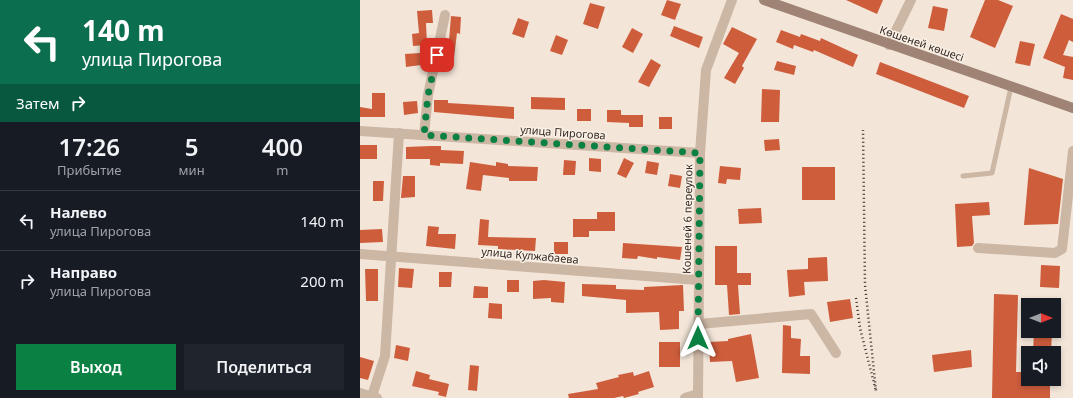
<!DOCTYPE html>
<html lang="ru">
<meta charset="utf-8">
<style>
:root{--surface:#171b24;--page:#20242c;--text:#f1f3f6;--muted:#9ea1a6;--line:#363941;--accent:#0b8043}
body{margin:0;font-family:"Noto Sans",sans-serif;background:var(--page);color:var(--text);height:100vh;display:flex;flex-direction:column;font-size:15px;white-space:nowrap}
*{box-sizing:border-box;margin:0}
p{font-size:13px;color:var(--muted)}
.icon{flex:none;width:22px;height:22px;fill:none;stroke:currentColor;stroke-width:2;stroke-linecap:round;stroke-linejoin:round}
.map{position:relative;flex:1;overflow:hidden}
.sheet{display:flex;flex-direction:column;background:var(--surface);width:360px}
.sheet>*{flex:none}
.top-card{background:#0b6e4f;color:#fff;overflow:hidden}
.needle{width:26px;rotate:90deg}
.controls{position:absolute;left:661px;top:298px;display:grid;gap:8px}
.controls a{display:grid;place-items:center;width:40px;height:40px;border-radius:0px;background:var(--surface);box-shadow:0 2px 6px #0003;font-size:20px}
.pin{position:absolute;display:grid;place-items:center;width:34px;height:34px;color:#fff;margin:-17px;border-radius:8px;box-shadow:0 2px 6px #0006}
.me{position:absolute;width:44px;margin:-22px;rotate:0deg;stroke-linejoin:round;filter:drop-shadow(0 0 3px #0008)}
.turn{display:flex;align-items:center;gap:14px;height:84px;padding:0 16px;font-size:18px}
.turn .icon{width:52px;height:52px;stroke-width:2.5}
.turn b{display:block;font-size:28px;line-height:34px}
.then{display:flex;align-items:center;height:38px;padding:0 16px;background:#0003;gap:8px;font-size:15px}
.eta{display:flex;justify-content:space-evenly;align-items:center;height:68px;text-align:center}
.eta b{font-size:24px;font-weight:600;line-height:28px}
.action{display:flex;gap:8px;margin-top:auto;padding:8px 16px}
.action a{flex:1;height:46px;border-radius:0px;background:var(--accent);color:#fff;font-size:16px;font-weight:600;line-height:46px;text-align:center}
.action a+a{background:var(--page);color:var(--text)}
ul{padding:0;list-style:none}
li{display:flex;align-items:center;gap:12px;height:60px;padding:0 16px;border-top:1px solid var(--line)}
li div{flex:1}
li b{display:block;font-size:15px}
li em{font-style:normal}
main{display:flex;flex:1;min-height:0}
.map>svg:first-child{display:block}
.building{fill:#ce5d3c}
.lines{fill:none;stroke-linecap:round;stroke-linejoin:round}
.lane{stroke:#ccb6a4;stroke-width:5}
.street{stroke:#ccb6a4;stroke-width:10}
.secondary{stroke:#9f8475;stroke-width:10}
.rail{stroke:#362b26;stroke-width:2.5;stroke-dasharray:1 3;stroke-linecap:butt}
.route{stroke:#0b8043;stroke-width:7;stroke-dasharray:0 12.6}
.labels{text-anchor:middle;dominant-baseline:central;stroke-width:3;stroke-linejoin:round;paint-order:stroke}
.street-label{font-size:11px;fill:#362b26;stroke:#faf0e5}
</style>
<main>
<section class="sheet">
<div class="top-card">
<div class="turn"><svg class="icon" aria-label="left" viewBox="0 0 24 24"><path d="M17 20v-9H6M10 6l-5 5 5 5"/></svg><div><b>140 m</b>улица Пирогова</div></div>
<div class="then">Затем<svg class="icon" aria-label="right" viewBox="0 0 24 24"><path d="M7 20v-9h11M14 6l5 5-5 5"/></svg></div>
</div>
<div class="eta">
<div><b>17:26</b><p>Прибытие</p></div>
<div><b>5</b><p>мин</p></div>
<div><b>400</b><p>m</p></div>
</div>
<ul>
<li><svg class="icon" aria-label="left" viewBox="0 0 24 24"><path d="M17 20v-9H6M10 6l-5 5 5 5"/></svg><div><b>Налево</b><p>улица Пирогова</p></div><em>140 m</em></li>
<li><svg class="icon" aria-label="right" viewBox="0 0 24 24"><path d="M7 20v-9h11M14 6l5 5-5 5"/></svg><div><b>Направо</b><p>улица Пирогова</p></div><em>200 m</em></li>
</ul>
<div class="action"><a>Выход</a><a>Поделиться</a></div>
</section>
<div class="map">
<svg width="713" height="398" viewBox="0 0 713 398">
<rect width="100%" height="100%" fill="#f3e6d9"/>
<g class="building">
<polygon points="307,0 321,4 315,20 301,15"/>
<polygon points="486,0 523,0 517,14"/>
<polygon points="625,0 638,0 653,6 635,48 610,37"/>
<polygon points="230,3 245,7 238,29 223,24"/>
<polygon points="573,6 588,9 584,31 568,28"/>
<polygon points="72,10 73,23 66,23 67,45 53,46 52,34 59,33 57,11"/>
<polygon points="701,14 713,19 713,42 709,40 703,55 713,57 713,80 703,78 705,67 683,58"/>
<polygon points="91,16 101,17 100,34 97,33 94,58 84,58 86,41 89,41"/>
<polygon points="158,18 169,22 164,38 152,34"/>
<polygon points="314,26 343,37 339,48 310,36"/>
<polygon points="372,27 397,39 382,66 384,68 375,84 364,78 379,53 363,44"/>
<polygon points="272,28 283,34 273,53 262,47"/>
<polygon points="421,30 440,37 441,34 460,41 461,38 498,55 493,67 454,50 453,52 434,45 433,49 416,42"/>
<polygon points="196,35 208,40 202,55 190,51"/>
<polygon points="660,41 675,44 670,66 655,63"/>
<polygon points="60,53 61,65 46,67 45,54"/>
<polygon points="291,59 301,65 289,87 278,82"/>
<polygon points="417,61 436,66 434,75 414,70"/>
<polygon points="520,62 609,96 604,108 516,74"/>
<polygon points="402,89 420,90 419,122 401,122"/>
<polygon points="12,93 25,93 25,117 0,117 0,107 12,109"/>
<polygon points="171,97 205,98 205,110 171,109"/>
<polygon points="74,100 88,100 88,103 154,107 154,119 74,112"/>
<polygon points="57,101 58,113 44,115 43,102"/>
<rect x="217" y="109" width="14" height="12"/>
<polygon points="247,110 261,110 261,115 283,115 283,127 269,127 269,123 247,122"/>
<rect x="299" y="117" width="13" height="12"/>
<polygon points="419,139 420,150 405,151 404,140"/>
<rect x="0" y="145" width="17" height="14"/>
<polygon points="71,146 81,146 81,150 104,151 103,164 80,163 80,166 70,165 70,159 46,159 46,147"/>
<polygon points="229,158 241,159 241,172 229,171"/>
<polygon points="264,158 274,163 266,178 257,174"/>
<polygon points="204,160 216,161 215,175 203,175"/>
<polygon points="287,161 299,163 297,175 285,173"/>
<polygon points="110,162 136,166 136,162 148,164 148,166 178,167 177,181 149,181 149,178 123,175 121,191 106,189"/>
<polygon points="360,166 381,168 380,180 367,179 366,184 358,183"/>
<rect x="442" y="167" width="33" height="33"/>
<polygon points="669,168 703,179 698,224 664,225"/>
<polygon points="310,174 322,176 320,188 308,186"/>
<polygon points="43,176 55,176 55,197 41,198"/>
<polygon points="13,181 24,181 23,201 13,201"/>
<polygon points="629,202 630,215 612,216 614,243 612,246 597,247 595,204"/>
<polygon points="401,208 402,223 379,224 378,209"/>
<polygon points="237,212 255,212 255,231 229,231 229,237 213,237 213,219 237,219"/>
<polygon points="120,219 129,220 128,237 176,238 175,251 138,249 138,246 118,245"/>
<polygon points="68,226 79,227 78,234 96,234 95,249 66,246"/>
<polygon points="22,229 23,242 0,243 0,230"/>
<rect x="194" y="242" width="14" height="12"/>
<polygon points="263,243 322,247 320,260 297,257 297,259 278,256 277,259 262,258"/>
<polygon points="355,246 377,246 377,273 391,273 391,285 378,285 380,314 369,315 367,285 355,285"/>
<polygon points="467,257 468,281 444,282 445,295 429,297 427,270 448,269 448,258"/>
<polygon points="681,265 700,266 699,288 680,287"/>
<polygon points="39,268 54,269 52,288 38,287"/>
<polygon points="5,269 18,269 18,301 6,301"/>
<polygon points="79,272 92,272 91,287 79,287"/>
<rect x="147" y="280" width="12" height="12"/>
<polygon points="184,280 205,282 204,303 191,302 191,298 173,299 173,281"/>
<polygon points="222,284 256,285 256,289 284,290 284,287 323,285 324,311 319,311 319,329 300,330 299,312 266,313 266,300 222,296"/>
<polygon points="114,286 128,287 128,298 113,298"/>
<polygon points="634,294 658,295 656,372 668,372 668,379 690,379 690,398 632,398"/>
<polygon points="490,299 493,318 470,322 467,302"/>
<polygon points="129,303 142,304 142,319 128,318"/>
<polygon points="423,325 431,326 431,338 441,339 440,356 450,356 450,374 422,373"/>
<polygon points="674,331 692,331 691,353 673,353"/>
<polygon points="391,334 399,378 376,382 372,361 350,362 349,342 368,341 368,339"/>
<rect x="299" y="342" width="21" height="25"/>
<polygon points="36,345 50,348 48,361 34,358"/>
<polygon points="611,350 612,367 574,372 572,355"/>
<polygon points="0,357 14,361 8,380 0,378"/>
<polygon points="110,365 119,366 117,391 108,390"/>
<polygon points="56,371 70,375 69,379 89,384 86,397 78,395 79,392 52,386"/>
<polygon points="289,371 294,387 278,392 279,394 264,398 263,396 254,398 209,398 208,394 238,389 236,383 259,377 258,375 273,372 274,376"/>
</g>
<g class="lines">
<polyline class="lane" points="603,176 632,173 651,87"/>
<g class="street">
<polyline points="529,45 551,0"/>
<polyline points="0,131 340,153"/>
<polyline points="64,135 68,95 85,15"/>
<polyline points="618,248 695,253 702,249 713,151"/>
<polyline points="0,254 338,280"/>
<polyline points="339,324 451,314 476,353"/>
<polyline points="0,393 17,398"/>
<polyline points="12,396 25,356 39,133"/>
<polyline points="325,398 338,394"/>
<polyline points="338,398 340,153 346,70 372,0"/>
</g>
<polyline class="secondary" points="404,0 713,108"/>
<polyline class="rail" points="496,298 500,328 516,391 505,285 503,130"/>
</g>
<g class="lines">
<polyline class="route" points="77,55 68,95 64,135 340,153 338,338"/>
</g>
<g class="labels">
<g class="street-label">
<text transform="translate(562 43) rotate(19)">Көшеней көшесі</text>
<text transform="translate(203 132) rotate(4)">улица Пирогова</text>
<text transform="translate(327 219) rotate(-89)">Кошеней 6 переулок</text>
<text transform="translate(170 255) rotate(5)">улица Кулжабаева</text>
</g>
</g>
</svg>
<div class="controls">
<a><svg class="needle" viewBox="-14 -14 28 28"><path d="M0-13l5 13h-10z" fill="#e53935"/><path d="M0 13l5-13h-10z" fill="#9ea1a6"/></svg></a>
<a><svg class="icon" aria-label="sound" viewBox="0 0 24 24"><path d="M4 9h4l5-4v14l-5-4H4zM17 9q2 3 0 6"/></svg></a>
</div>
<div class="pin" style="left:77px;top:55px;background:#d93025"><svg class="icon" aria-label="arrive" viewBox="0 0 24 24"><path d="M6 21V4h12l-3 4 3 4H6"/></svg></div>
<svg class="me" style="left:338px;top:338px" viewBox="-20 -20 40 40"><path d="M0-17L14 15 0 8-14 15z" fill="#0b8043" stroke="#fff" stroke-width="4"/></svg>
</div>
</main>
